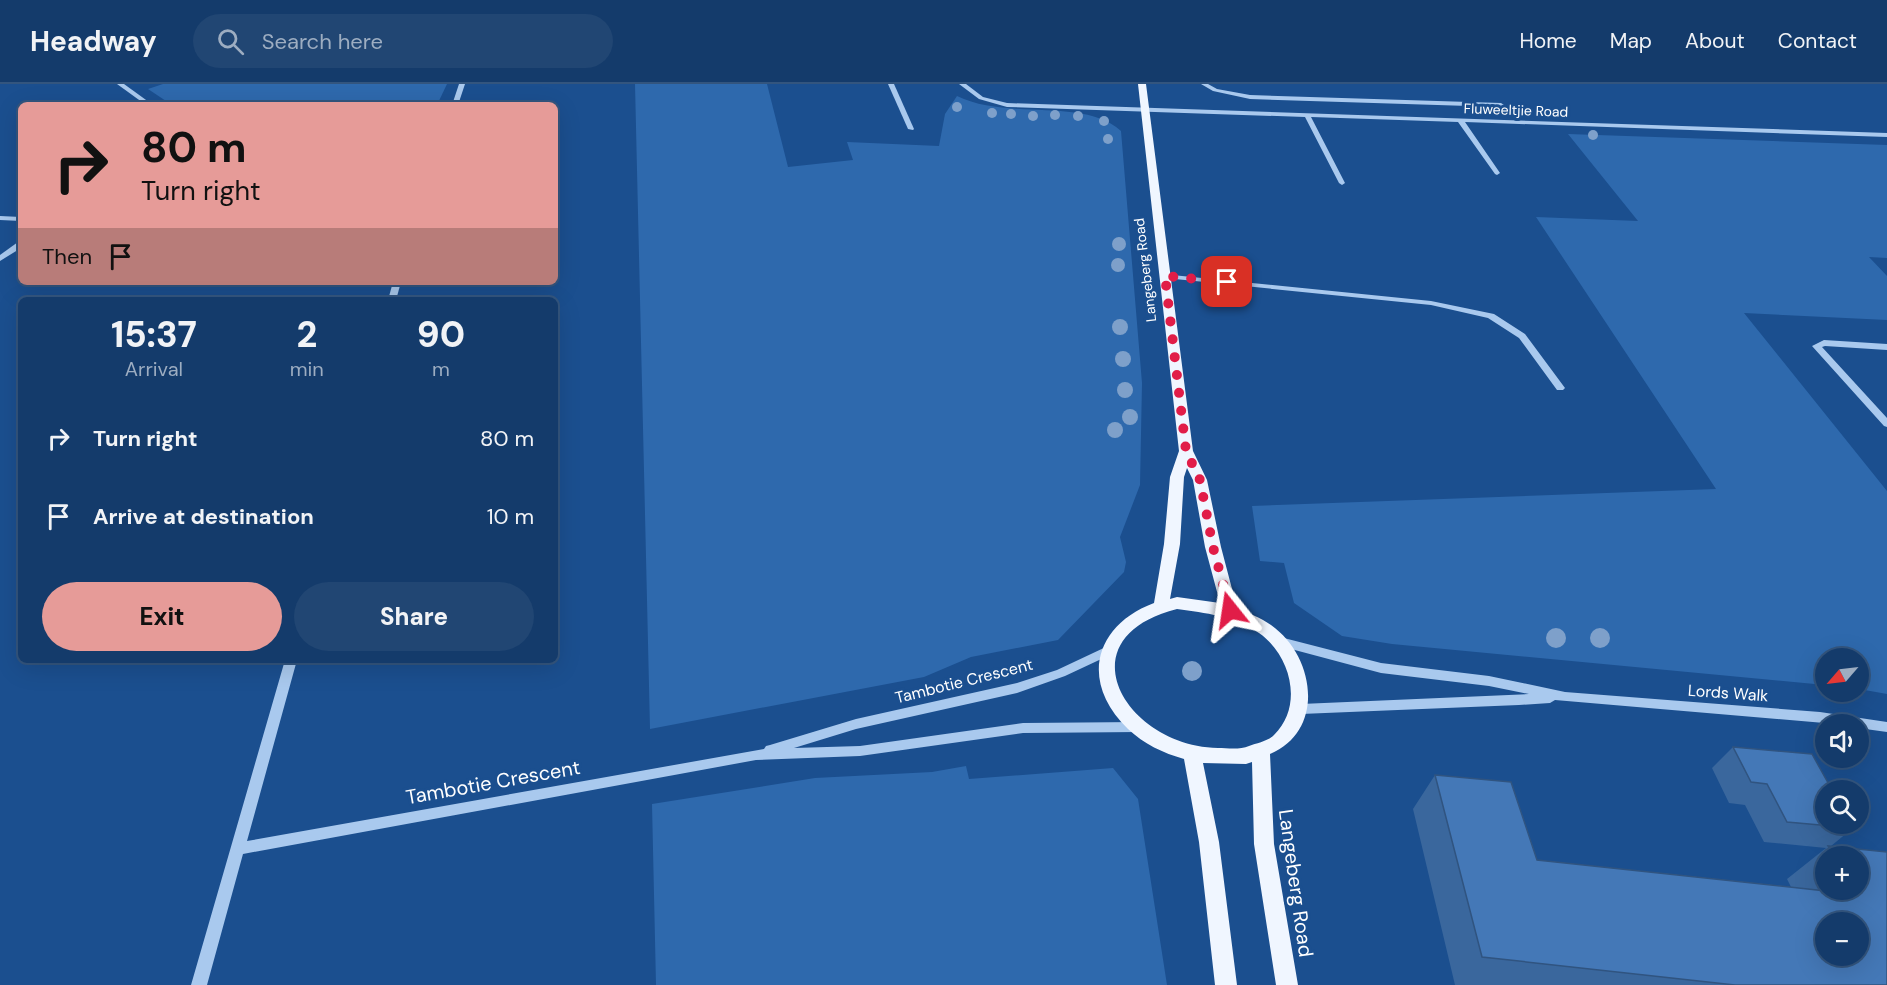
<!DOCTYPE html>
<meta charset="utf-8">
<style>
:root{--surface:#143b6b;--page:#214673;--text:#f1f3f6;--muted:#9dadc1;--line:#33557e;--accent:#e69b98}
body{margin:0;font-family:"DM Sans",sans-serif;background:var(--page);color:var(--text);height:100vh;display:flex;flex-direction:column;font-size:22px;white-space:nowrap}
*{box-sizing:border-box;margin:0}
p{font-size:20px;color:var(--muted)}
.icon{flex:none;width:33px;height:33px;fill:none;stroke:currentColor;stroke-width:2;stroke-linecap:round;stroke-linejoin:round}
.map{position:relative;flex:1;overflow:hidden}
.details{position:absolute;left:18px;top:213px;width:540px;height:366px;display:flex;flex-direction:column;background:var(--surface);border-radius:9px;box-shadow:0 6px 24px #0002,0 0 0 2px var(--line)}
.details>*{flex:none}
.hud{position:absolute;left:18px;top:18px;width:540px;height:183px;border-radius:9px;box-shadow:0 6px 24px #0002,0 0 0 2px var(--line);background:#e69b98;color:#111;overflow:hidden}
.needle{width:39px;rotate:242deg}
.fabs{position:absolute;left:1815px;top:564px;display:grid;gap:12px}
.fabs a{display:grid;place-items:center;width:54px;height:54px;border-radius:50%;background:var(--surface);box-shadow:0 6px 24px #0002,0 0 0 2px var(--line);font-size:30px}
.pin{position:absolute;display:grid;place-items:center;width:51px;height:51px;color:#fff;margin:-26px;border-radius:12px;box-shadow:0 3px 9px #0006}
.me{position:absolute;width:66px;margin:-33px;rotate:345deg;stroke-linejoin:round;filter:drop-shadow(0 0 4px #0008)}
.turn{display:flex;align-items:center;gap:21px;height:126px;padding:0 24px;font-size:27px}
.turn .icon{width:78px;height:78px;stroke-width:2.5}
.turn b{display:block;font-size:42px;line-height:51px}
.then{display:flex;align-items:center;height:57px;padding:0 24px;background:#0003;gap:12px;font-size:22px}
.eta{display:flex;justify-content:space-evenly;align-items:center;height:102px;text-align:center}
.eta b{font-size:36px;font-weight:800;line-height:42px}
.action{display:flex;gap:12px;margin-top:auto;padding:12px 24px}
.action a{flex:1;height:69px;border-radius:36px;background:var(--accent);color:#111;font-size:24px;font-weight:800;line-height:69px;text-align:center}
.action a+a{background:var(--page);color:var(--text)}
ul{padding:0;list-style:none}
li{display:flex;align-items:center;gap:18px;height:78px;padding:0 24px}
li div{flex:1}
li b{display:block;font-size:22px}
li em{font-style:normal}
header{display:flex;align-items:center;gap:36px;box-sizing:border-box;height:84px;padding:0 30px;background:var(--surface);border-bottom:2px solid var(--line)}
header strong{font-size:28px}
nav{display:flex;gap:33px;margin-inline-start:auto;font-size:21px}
.search{width:420px;height:54px;background:var(--page);display:flex;align-items:center;gap:15px;box-sizing:border-box;padding:0 21px;border-radius:33px;color:var(--muted);font-size:22px}
.map>svg:first-child{display:block}
.green{fill:#2e69ad}
.lines{fill:none;stroke-linecap:round;stroke-linejoin:round}
.minor{fill:#a9c9ee;fill-rule:evenodd}
.major{fill:#f0f6ff;fill-rule:evenodd}
.tree{fill:#7ea0ca}
.wall{fill:#3a679d;fill-rule:evenodd}
.building{fill:#4478b7;stroke:#305480;stroke-width:1.5;fill-rule:evenodd}
.route{stroke:#e11d48;stroke-width:10;stroke-dasharray:0 18}
.labels{text-anchor:middle;dominant-baseline:central;stroke-width:6;stroke-linejoin:round;paint-order:stroke}
.far-street-label{font-size:14px;fill:#fff;stroke:#1b4f8f}
.street-label{font-size:16px;fill:#fff;stroke:#1b4f8f}
.near-street-label{font-size:20px;fill:#fff;stroke:#1b4f8f}
</style>
<header>
<strong>Headway</strong>
<div class="search"><svg class="icon" aria-label="search" viewBox="0 0 24 24"><circle cx="10" cy="10" r="6"/><path d="M15 15l6 6"/></svg>Search here</div>
<nav><a>Home</a><a>Map</a><a>About</a><a>Contact</a></nav>
</header>
<div class="map">
<svg width="1887" height="901" viewBox="0 0 1887 901">
<rect width="100%" height="100%" fill="#1b4f8f"/>
<g class="green">
<polygon points="163,0 447,0 437,21 172,21 148,5"/>
<path d="M635,0H767L788,83L853,76L847,58L939,62L945,30L957,12C1008,37 1084,13 1121,47L1142,299L1140,401L1120,453L1126,478L1124,488L1058,556L971,573L924,593L650,645Z"/>
<polygon points="1568,50 1887,61 1887,174 1869,173 1887,192 1887,236 1744,229 1887,407 1887,610 1859,605 1858,574 1826,574 1825,601 1392,560 1342,552 1294,519 1284,479 1260,477 1252,422 1716,405 1536,133 1638,137"/>
<polygon points="966,682 969,695 1113,684 1138,715 1167,901 656,901 652,720 815,694 932,688"/>
</g>
<g class="lines">
<g class="minor">
<polygon points="117,0 124,0 153,21 146,21"/>
<polygon points="459,0 465,0 458,21 452,21"/>
<polygon points="888,0 894,0 914,45 913,46 908,45"/>
<polygon points="959,0 966,0 983,13 1007,19 1887,49 1887,53 1465,38 1500,89 1497,91 1495,90 1458,38 1311,33 1345,99 1342,101 1339,99 1305,33 1007,23 979,15"/>
<polygon points="1201,0 1208,0 1217,5 1250,11 1501,19 1504,21 1501,23 1250,15 1213,7"/>
<polygon points="0,132 21,133 21,137 0,136"/>
<polygon points="18,158 21,158 21,164 0,177 0,171"/>
<polygon points="1162,190 1431,217 1494,230 1525,250 1565,304 1563,306 1557,306 1519,254 1488,234 1431,221 1165,194 1161,192"/>
<polygon points="393,198 401,198 396,216 388,216"/>
<polygon points="1824,256 1887,260 1887,266 1825,262 1822,263 1887,334 1887,343 1884,342 1812,262"/>
<polygon points="1280,553 1381,579 1489,592 1565,608 1820,628 1887,638 1887,648 1858,644 1858,640 1836,640 1555,616 1550,619 1519,621 1301,630 1297,629 1295,625 1297,621 1301,620 1529,610 1489,602 1381,589 1276,561 1274,558 1276,555"/>
<polygon points="1108,562 1112,564 1114,567 1112,570 1065,592 1017,609 856,645 794,664 860,662 1023,639 1139,638 1143,639 1145,643 1143,647 1139,648 1023,649 860,672 756,676 243,770 207,901 191,901 285,576 297,576 247,757 764,665 766,662 770,661 856,635 1017,599 1057,586"/>
</g>
<path class="major" d="M1138,0H1146L1193,367L1207,396L1221,463L1237,524C1248,529 1261,534 1271,541C1315,572 1326,646 1270,670L1274,760L1298,901H1276L1254,760L1252,678L1246,680L1203,679L1219,758L1237,901H1215L1199,758L1184,675C1163,669 1144,660 1128,645C1080,599 1093,542 1154,519L1164,460L1170,393L1179,367ZM1187,384L1193,396L1205,463L1220,519L1177,513L1170,515L1180,460L1184,393ZM1177,525C1206,529 1233,532 1259,549C1291,571 1304,622 1274,651C1268,657 1257,659 1249,662C1240,666 1227,664 1218,664C1125,662 1062,554 1177,525Z"/>
</g>
<g class="tree">
<circle cx="957" cy="23" r="5"/>
<circle cx="992" cy="29" r="5"/>
<circle cx="1011" cy="30" r="5"/>
<circle cx="1055" cy="31" r="5"/>
<circle cx="1033" cy="32" r="5"/>
<circle cx="1078" cy="32" r="5"/>
<circle cx="1104" cy="37" r="5"/>
<circle cx="1593" cy="51" r="5"/>
<circle cx="1108" cy="55" r="5"/>
<circle cx="1119" cy="160" r="7"/>
<circle cx="1118" cy="181" r="7"/>
<circle cx="1120" cy="243" r="8"/>
<circle cx="1123" cy="275" r="8"/>
<circle cx="1125" cy="306" r="8"/>
<circle cx="1130" cy="333" r="8"/>
<circle cx="1115" cy="346" r="8"/>
<circle cx="1556" cy="554" r="10"/>
<circle cx="1600" cy="554" r="10"/>
<circle cx="1192" cy="587" r="10"/>
</g>
<path class="wall" d="M1733,663L1853,744L1831,762L1887,768V901H1455L1413,725L1435,691L1537,776L1791,803L1787,795L1826,764L1764,758L1745,721L1729,719L1712,684ZM1826,772H1858V806H1826Z"/>
<g class="building">
<polygon points="1733,663 1812,670 1832,706 1826,706 1826,740 1851,740 1853,744 1787,738 1767,700 1751,698"/>
<path d="M1435,691L1511,698L1537,776L1854,810L1852,806H1858V772H1834L1828,762L1887,768V901H1735L1482,873ZM1826,838H1858V872H1826Z"/>
</g>
<g class="lines">
<polyline class="route" points="1227,198 1165,192 1186,367 1200,396 1213,463 1230,526"/>
</g>
<g class="labels">
<g class="far-street-label">
<text transform="translate(1516 26) rotate(2)">Fluweeltjie Road</text>
<text transform="translate(1145 186) rotate(-97)">Langeberg Road</text>
</g>
<g class="street-label">
<text transform="translate(964 597) rotate(-14)">Tambotie Crescent</text>
<text transform="translate(1728 609) rotate(4)">Lords Walk</text>
</g>
<g class="near-street-label">
<text transform="translate(493 698) rotate(-10)">Tambotie Crescent</text>
<text transform="translate(1296 799) rotate(82)">Langeberg Road</text>
</g>
</g>
</svg>
<div class="fabs">
<a><svg class="needle" viewBox="-14 -14 28 28"><path d="M0-13l5 13h-10z" fill="#e53935"/><path d="M0 13l5-13h-10z" fill="#9dadc1"/></svg></a>
<a><svg class="icon" aria-label="sound" viewBox="0 0 24 24"><path d="M4 9h4l5-4v14l-5-4H4zM17 9q2 3 0 6"/></svg></a>
<a><svg class="icon" aria-label="search" viewBox="0 0 24 24"><circle cx="10" cy="10" r="6"/><path d="M15 15l6 6"/></svg></a>
<a>+</a>
<a>−</a>
</div>
<div class="pin" style="left:1227px;top:198px;background:#d93025"><svg class="icon" aria-label="arrive" viewBox="0 0 24 24"><path d="M6 21V4h12l-3 4 3 4H6"/></svg></div>
<svg class="me" style="left:1230px;top:526px" viewBox="-20 -20 40 40"><path d="M0-17L14 15 0 8-14 15z" fill="#e11d48" stroke="#fff" stroke-width="4"/></svg>
<div class="hud">
<div class="turn"><svg class="icon" aria-label="right" viewBox="0 0 24 24"><path d="M7 20v-9h11M14 6l5 5-5 5"/></svg><div><b>80 m</b>Turn right</div></div>
<div class="then">Then<svg class="icon" aria-label="arrive" viewBox="0 0 24 24"><path d="M6 21V4h12l-3 4 3 4H6"/></svg></div>
</div>
<section class="details">
<div class="eta">
<div><b>15:37</b><p>Arrival</p></div>
<div><b>2</b><p>min</p></div>
<div><b>90</b><p>m</p></div>
</div>
<ul>
<li><svg class="icon" aria-label="right" viewBox="0 0 24 24"><path d="M7 20v-9h11M14 6l5 5-5 5"/></svg><div><b>Turn right</b></div><em>80 m</em></li>
<li><svg class="icon" aria-label="arrive" viewBox="0 0 24 24"><path d="M6 21V4h12l-3 4 3 4H6"/></svg><div><b>Arrive at destination</b></div><em>10 m</em></li>
</ul>
<div class="action"><a>Exit</a><a>Share</a></div>
</section>
</div>
